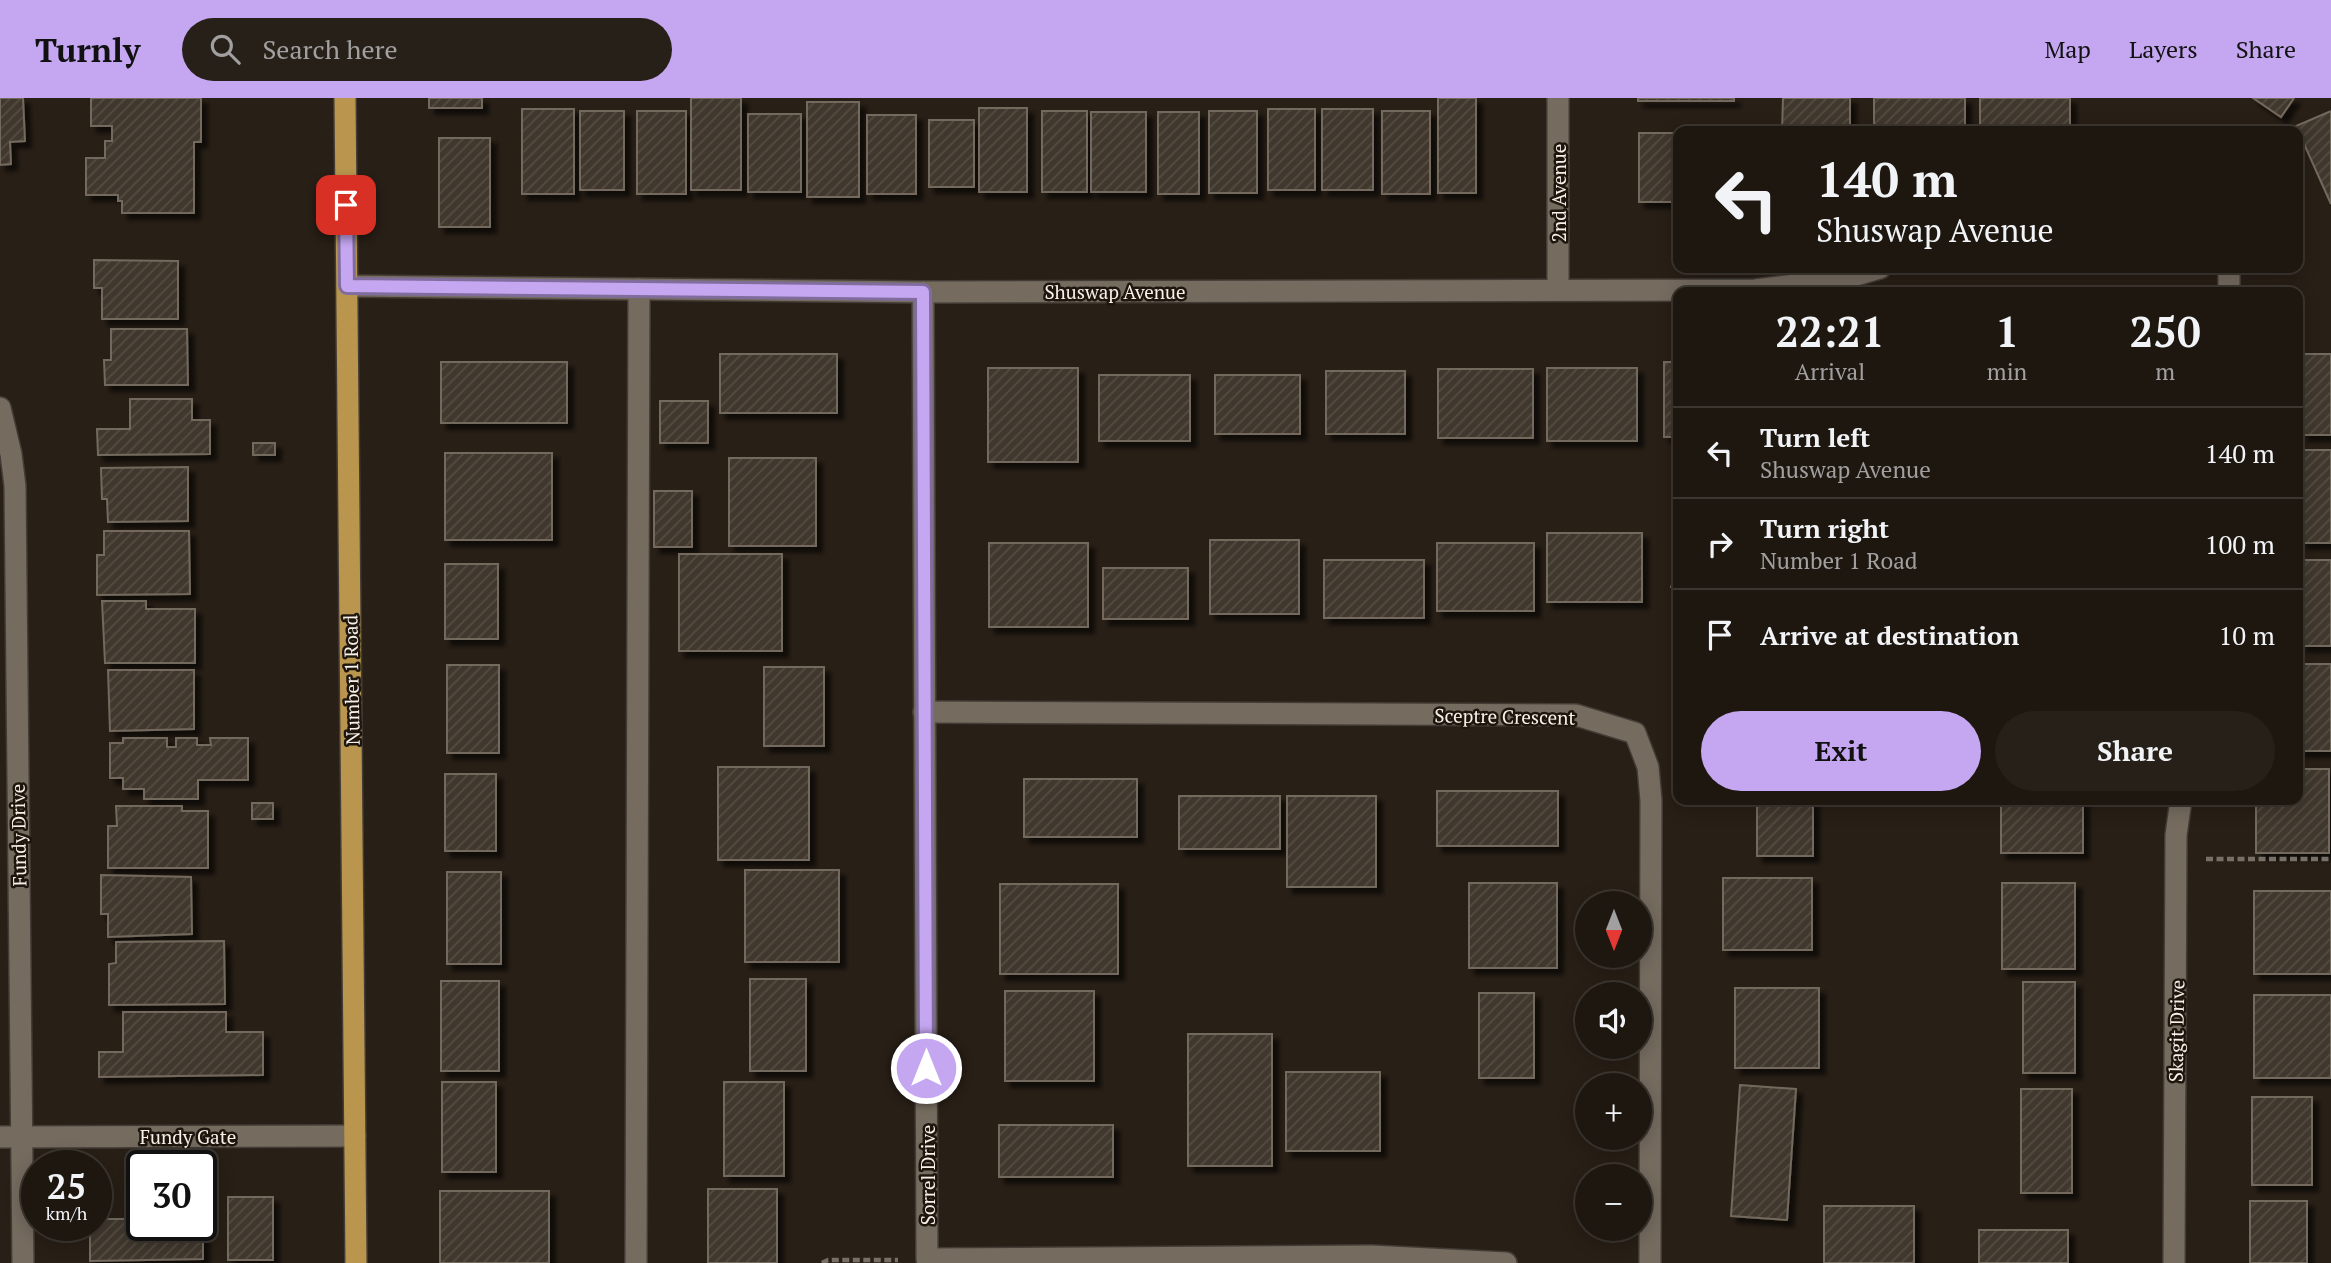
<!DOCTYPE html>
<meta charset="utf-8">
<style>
:root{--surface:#1e1710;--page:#262019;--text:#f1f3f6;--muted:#a19f9f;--line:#3c3630;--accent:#c5a7f1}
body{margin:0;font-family:"PT Serif",serif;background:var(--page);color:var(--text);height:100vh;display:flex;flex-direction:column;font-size:26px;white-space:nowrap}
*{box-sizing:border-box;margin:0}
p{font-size:23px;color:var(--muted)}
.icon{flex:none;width:38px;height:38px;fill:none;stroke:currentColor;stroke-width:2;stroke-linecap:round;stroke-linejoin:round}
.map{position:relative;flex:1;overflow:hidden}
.drawer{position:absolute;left:1673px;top:189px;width:630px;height:518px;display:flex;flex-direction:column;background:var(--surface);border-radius:14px;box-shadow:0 4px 18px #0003,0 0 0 2px var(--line)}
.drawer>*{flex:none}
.guide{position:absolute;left:1673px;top:28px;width:630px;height:147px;border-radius:14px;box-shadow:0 4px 18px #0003,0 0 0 2px var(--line);background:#1e1710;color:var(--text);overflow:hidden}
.needle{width:46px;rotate:180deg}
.tools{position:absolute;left:1575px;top:793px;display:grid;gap:14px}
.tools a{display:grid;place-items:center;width:77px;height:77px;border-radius:50%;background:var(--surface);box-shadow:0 4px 18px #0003,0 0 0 2px var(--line);font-size:35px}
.speed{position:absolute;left:21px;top:1052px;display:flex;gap:14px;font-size:35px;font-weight:700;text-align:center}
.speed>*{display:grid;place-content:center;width:91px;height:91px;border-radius:50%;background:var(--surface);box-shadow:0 4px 18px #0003,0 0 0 2px var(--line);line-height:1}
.speed small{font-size:18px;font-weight:400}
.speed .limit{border:4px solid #111;border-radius:10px;background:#fff;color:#111}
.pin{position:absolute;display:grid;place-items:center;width:60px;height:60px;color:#fff;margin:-30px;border-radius:14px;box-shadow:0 4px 10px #0006}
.me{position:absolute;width:77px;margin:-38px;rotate:0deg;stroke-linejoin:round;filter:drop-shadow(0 0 5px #0008)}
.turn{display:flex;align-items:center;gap:24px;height:147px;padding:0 28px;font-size:32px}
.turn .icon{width:91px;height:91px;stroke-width:2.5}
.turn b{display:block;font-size:49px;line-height:60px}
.eta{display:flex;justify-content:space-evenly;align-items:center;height:119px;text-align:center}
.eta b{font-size:42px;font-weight:800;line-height:49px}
.primary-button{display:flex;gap:14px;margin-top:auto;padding:14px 28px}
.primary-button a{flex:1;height:80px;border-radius:42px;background:var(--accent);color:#111;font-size:28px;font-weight:800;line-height:80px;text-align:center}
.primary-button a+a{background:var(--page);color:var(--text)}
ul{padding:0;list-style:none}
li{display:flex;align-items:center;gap:21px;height:91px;padding:0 28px;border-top:2px solid var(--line)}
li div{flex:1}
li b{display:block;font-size:26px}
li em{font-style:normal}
header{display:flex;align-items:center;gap:42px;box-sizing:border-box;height:98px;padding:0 35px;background:var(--accent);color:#111}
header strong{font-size:33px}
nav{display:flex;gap:38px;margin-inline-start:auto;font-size:24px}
.search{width:490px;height:63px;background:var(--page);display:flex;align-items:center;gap:18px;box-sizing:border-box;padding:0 24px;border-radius:38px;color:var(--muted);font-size:26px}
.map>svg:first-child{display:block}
.building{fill:url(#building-hatch);stroke:#73695d;stroke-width:2;filter:url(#shadow)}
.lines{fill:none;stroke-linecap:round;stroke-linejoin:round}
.minor-casing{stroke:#433c36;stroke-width:24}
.major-casing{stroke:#433c36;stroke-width:24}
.path{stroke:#777067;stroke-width:4.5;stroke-dasharray:7 3.5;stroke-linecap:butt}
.minor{stroke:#756b5f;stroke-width:21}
.major{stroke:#b9954e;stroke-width:21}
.route-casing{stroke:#806d9d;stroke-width:18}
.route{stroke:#c5a7f1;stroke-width:12}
.labels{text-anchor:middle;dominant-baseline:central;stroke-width:5;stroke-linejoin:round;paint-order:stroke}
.street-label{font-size:19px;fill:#f7f1ea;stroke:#1e160d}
</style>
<header>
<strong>Turnly</strong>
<div class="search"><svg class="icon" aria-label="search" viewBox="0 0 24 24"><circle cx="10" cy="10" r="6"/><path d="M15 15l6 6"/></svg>Search here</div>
<nav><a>Map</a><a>Layers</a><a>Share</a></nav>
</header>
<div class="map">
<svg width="2331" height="1165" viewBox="0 0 2331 1165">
<defs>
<pattern id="building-hatch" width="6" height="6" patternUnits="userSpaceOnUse" patternTransform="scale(1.75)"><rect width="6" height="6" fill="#41382d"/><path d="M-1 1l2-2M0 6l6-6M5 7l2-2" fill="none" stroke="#544c41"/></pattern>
<filter id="shadow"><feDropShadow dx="6" dy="6" stdDeviation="2" flood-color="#0009"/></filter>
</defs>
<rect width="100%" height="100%" fill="#281f16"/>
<g class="building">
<polygon points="0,0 23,0 25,43 10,44 11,66 0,67"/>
<polygon points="91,0 201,0 201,44 194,44 194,115 122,115 122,103 118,103 118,97 86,97 86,60 105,60 105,43 112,43 112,28 91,28"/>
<rect x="429" y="0" width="53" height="10"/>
<rect x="691" y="0" width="50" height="92"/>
<rect x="1438" y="0" width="38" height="95"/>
<rect x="1638" y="0" width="96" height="3"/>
<polygon points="1783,0 1850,0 1850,33 1782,33"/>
<rect x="1874" y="0" width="91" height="33"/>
<polygon points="1980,0 2070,0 2070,28 1980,30"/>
<polygon points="2253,0 2294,0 2281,19"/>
<rect x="807" y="4" width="52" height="95"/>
<rect x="979" y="10" width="48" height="84"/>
<rect x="522" y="11" width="52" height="85"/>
<rect x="1268" y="11" width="47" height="81"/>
<rect x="1322" y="11" width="51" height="81"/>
<rect x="580" y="13" width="44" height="79"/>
<rect x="637" y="13" width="49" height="83"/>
<rect x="1042" y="13" width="45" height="81"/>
<rect x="1209" y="13" width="48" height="82"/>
<rect x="1382" y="13" width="48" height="83"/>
<polygon points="2331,13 2331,106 2296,28"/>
<rect x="1091" y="14" width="55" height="80"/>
<rect x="1158" y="14" width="41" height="82"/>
<rect x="748" y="16" width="53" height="78"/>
<rect x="867" y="17" width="49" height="79"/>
<rect x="929" y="22" width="45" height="67"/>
<rect x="1639" y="35" width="39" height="69"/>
<rect x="439" y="40" width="51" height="89"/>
<polygon points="94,162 178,163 178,221 102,221 102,190 94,190"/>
<polygon points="111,231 187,231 188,287 105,287 104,262 111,262"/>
<rect x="720" y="256" width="117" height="59"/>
<rect x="2302" y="256" width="29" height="81"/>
<rect x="441" y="264" width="126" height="61"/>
<rect x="1664" y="264" width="14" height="75"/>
<rect x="988" y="270" width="90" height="94"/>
<rect x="1547" y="270" width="90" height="73"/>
<rect x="1438" y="271" width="95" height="69"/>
<rect x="1326" y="273" width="79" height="63"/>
<rect x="1099" y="277" width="91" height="66"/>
<rect x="1215" y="277" width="85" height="59"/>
<polygon points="130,301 192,301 192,322 210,322 210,356 98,357 97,331 130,331"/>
<rect x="660" y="303" width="48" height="42"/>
<rect x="253" y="345" width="22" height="12"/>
<rect x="2301" y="352" width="30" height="93"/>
<rect x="445" y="355" width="107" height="87"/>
<rect x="729" y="360" width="87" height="88"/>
<polygon points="188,369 188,423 108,424 107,401 102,401 101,370"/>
<rect x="654" y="393" width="38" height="56"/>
<polygon points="104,433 189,433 190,496 97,497 97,457 104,457"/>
<rect x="1547" y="435" width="95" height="69"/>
<rect x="1210" y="442" width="89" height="74"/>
<rect x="989" y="445" width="99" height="84"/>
<rect x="1437" y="445" width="97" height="68"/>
<rect x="679" y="456" width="103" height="97"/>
<rect x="1324" y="462" width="100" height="58"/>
<rect x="2301" y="462" width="30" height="86"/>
<rect x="445" y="466" width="53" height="75"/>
<rect x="1103" y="470" width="85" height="51"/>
<polygon points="1678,471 1678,492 1671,489"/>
<polygon points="102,503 146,503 146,511 195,511 195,565 105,565"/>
<rect x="2298" y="566" width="33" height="87"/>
<rect x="447" y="567" width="52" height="88"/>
<rect x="764" y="569" width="60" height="79"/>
<polygon points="108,572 194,572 194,631 110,633"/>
<polygon points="123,640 167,640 167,649 176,649 176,640 197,640 197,647 211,647 210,640 248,640 248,682 198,682 198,701 144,701 144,691 123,691 123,680 110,680 110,645 123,645"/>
<rect x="718" y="669" width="91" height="93"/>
<polygon points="2298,671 2329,671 2329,755 2256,755 2256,702 2298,702"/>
<rect x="445" y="676" width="51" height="77"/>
<rect x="1024" y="681" width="113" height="58"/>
<rect x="1437" y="693" width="121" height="55"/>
<rect x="1179" y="698" width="101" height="53"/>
<rect x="1287" y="698" width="89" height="91"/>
<rect x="1757" y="702" width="56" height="56"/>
<rect x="2001" y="702" width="82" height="53"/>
<rect x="252" y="705" width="21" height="16"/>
<polygon points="116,708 182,708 182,713 208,713 208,770 108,770 108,728 117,728"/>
<rect x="745" y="772" width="94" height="92"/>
<rect x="447" y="774" width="54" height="92"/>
<polygon points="101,777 191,779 192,836 108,839 108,816 101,816"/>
<rect x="1723" y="780" width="89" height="72"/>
<rect x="1469" y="785" width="88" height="85"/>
<rect x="2002" y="785" width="73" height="86"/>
<rect x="1000" y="786" width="118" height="90"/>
<rect x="2254" y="793" width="77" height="83"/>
<polygon points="224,843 225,906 109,907 109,866 116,865 116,844"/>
<rect x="750" y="881" width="56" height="92"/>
<rect x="441" y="883" width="58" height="90"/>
<rect x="2023" y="884" width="52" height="91"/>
<rect x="1735" y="890" width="84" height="80"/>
<rect x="1005" y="893" width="89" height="90"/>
<rect x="1479" y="895" width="55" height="85"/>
<rect x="2254" y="897" width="77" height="83"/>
<polygon points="123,914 226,914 226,934 263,934 263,977 99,979 99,954 123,954"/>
<rect x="1188" y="936" width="84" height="132"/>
<rect x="1286" y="974" width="94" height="79"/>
<rect x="442" y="984" width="54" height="90"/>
<rect x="724" y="984" width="60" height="94"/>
<polygon points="1740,987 1796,991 1787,1122 1731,1118"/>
<rect x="2021" y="991" width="51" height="104"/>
<rect x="2252" y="999" width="60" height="88"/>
<rect x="999" y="1027" width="114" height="52"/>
<rect x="708" y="1091" width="69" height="74"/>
<rect x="440" y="1093" width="109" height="72"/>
<polygon points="136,1095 142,1095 142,1127 201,1127 203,1095 203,1161 90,1163 90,1127 96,1127 96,1121 126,1121 126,1099 136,1099"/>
<rect x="228" y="1099" width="45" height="63"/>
<rect x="2250" y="1103" width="57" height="62"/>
<rect x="1824" y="1108" width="90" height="57"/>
<rect x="1979" y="1132" width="89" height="33"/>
</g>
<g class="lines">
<defs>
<g id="minor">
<polyline points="1558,0 1558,191"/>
<polyline points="2229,170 2229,194"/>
<polyline points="347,188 923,194 1755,192 1843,181 1880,170"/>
<polyline points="923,194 927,1161 1372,1158 1506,1165"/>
<polyline points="0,310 11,356 15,388 23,1165"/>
<polyline points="924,614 1576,617 1635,635 1648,669 1651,702 1650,1165"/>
<polyline points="0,1039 355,1038"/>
<polyline points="636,1165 639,191"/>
<polyline points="2174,1165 2176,737 2181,702"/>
</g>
<polyline id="major" points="345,0 356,1165"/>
</defs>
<use href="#minor" class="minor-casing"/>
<use href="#major" class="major-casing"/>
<g class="path">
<polyline points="2206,761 2331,761"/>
<polyline points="822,1165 828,1162 898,1162"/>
</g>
<use href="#minor" class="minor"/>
<use href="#major" class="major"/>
</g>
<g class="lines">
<defs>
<polyline id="route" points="346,107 347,188 923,194 926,970"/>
</defs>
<use href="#route" class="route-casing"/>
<use href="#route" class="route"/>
</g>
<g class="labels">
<g class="street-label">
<text transform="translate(1558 95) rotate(-90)">2nd Avenue</text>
<text x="1115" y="193">Shuswap Avenue</text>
<text transform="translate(351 582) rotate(-91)">Number 1 Road</text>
<text transform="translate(1505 618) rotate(1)">Sceptre Crescent</text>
<text transform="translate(18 737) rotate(-91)">Fundy Drive</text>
<text transform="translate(2176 933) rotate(-89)">Skagit Drive</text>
<text x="188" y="1038">Fundy Gate</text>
<text transform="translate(927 1077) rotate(-90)">Sorrel Drive</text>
</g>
</g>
</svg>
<div class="tools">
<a><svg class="needle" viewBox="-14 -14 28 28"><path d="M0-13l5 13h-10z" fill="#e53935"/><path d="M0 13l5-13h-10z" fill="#a19f9f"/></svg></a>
<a><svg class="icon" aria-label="sound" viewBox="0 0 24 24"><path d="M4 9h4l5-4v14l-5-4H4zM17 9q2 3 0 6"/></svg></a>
<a>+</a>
<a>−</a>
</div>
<div class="speed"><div>25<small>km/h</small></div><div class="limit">30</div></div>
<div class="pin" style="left:346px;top:107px;background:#d93025"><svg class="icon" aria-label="arrive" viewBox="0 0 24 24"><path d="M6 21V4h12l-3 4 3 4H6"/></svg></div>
<svg class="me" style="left:926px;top:970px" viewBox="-20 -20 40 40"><circle r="17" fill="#c5a7f1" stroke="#fff" stroke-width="3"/><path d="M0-11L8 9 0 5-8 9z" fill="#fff"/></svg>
<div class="guide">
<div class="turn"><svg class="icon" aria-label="left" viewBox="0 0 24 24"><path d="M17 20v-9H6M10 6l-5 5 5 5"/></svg><div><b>140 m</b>Shuswap Avenue</div></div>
</div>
<section class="drawer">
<div class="eta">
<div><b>22:21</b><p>Arrival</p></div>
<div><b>1</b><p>min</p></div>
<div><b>250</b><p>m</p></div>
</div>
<ul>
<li><svg class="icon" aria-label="left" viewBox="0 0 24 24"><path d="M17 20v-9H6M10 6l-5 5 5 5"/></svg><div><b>Turn left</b><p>Shuswap Avenue</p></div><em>140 m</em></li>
<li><svg class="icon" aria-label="right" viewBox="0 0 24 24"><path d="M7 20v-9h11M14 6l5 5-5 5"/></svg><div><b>Turn right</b><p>Number 1 Road</p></div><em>100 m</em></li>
<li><svg class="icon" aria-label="arrive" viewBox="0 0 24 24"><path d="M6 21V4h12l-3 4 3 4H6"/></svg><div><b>Arrive at destination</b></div><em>10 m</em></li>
</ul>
<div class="primary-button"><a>Exit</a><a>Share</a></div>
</section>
</div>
